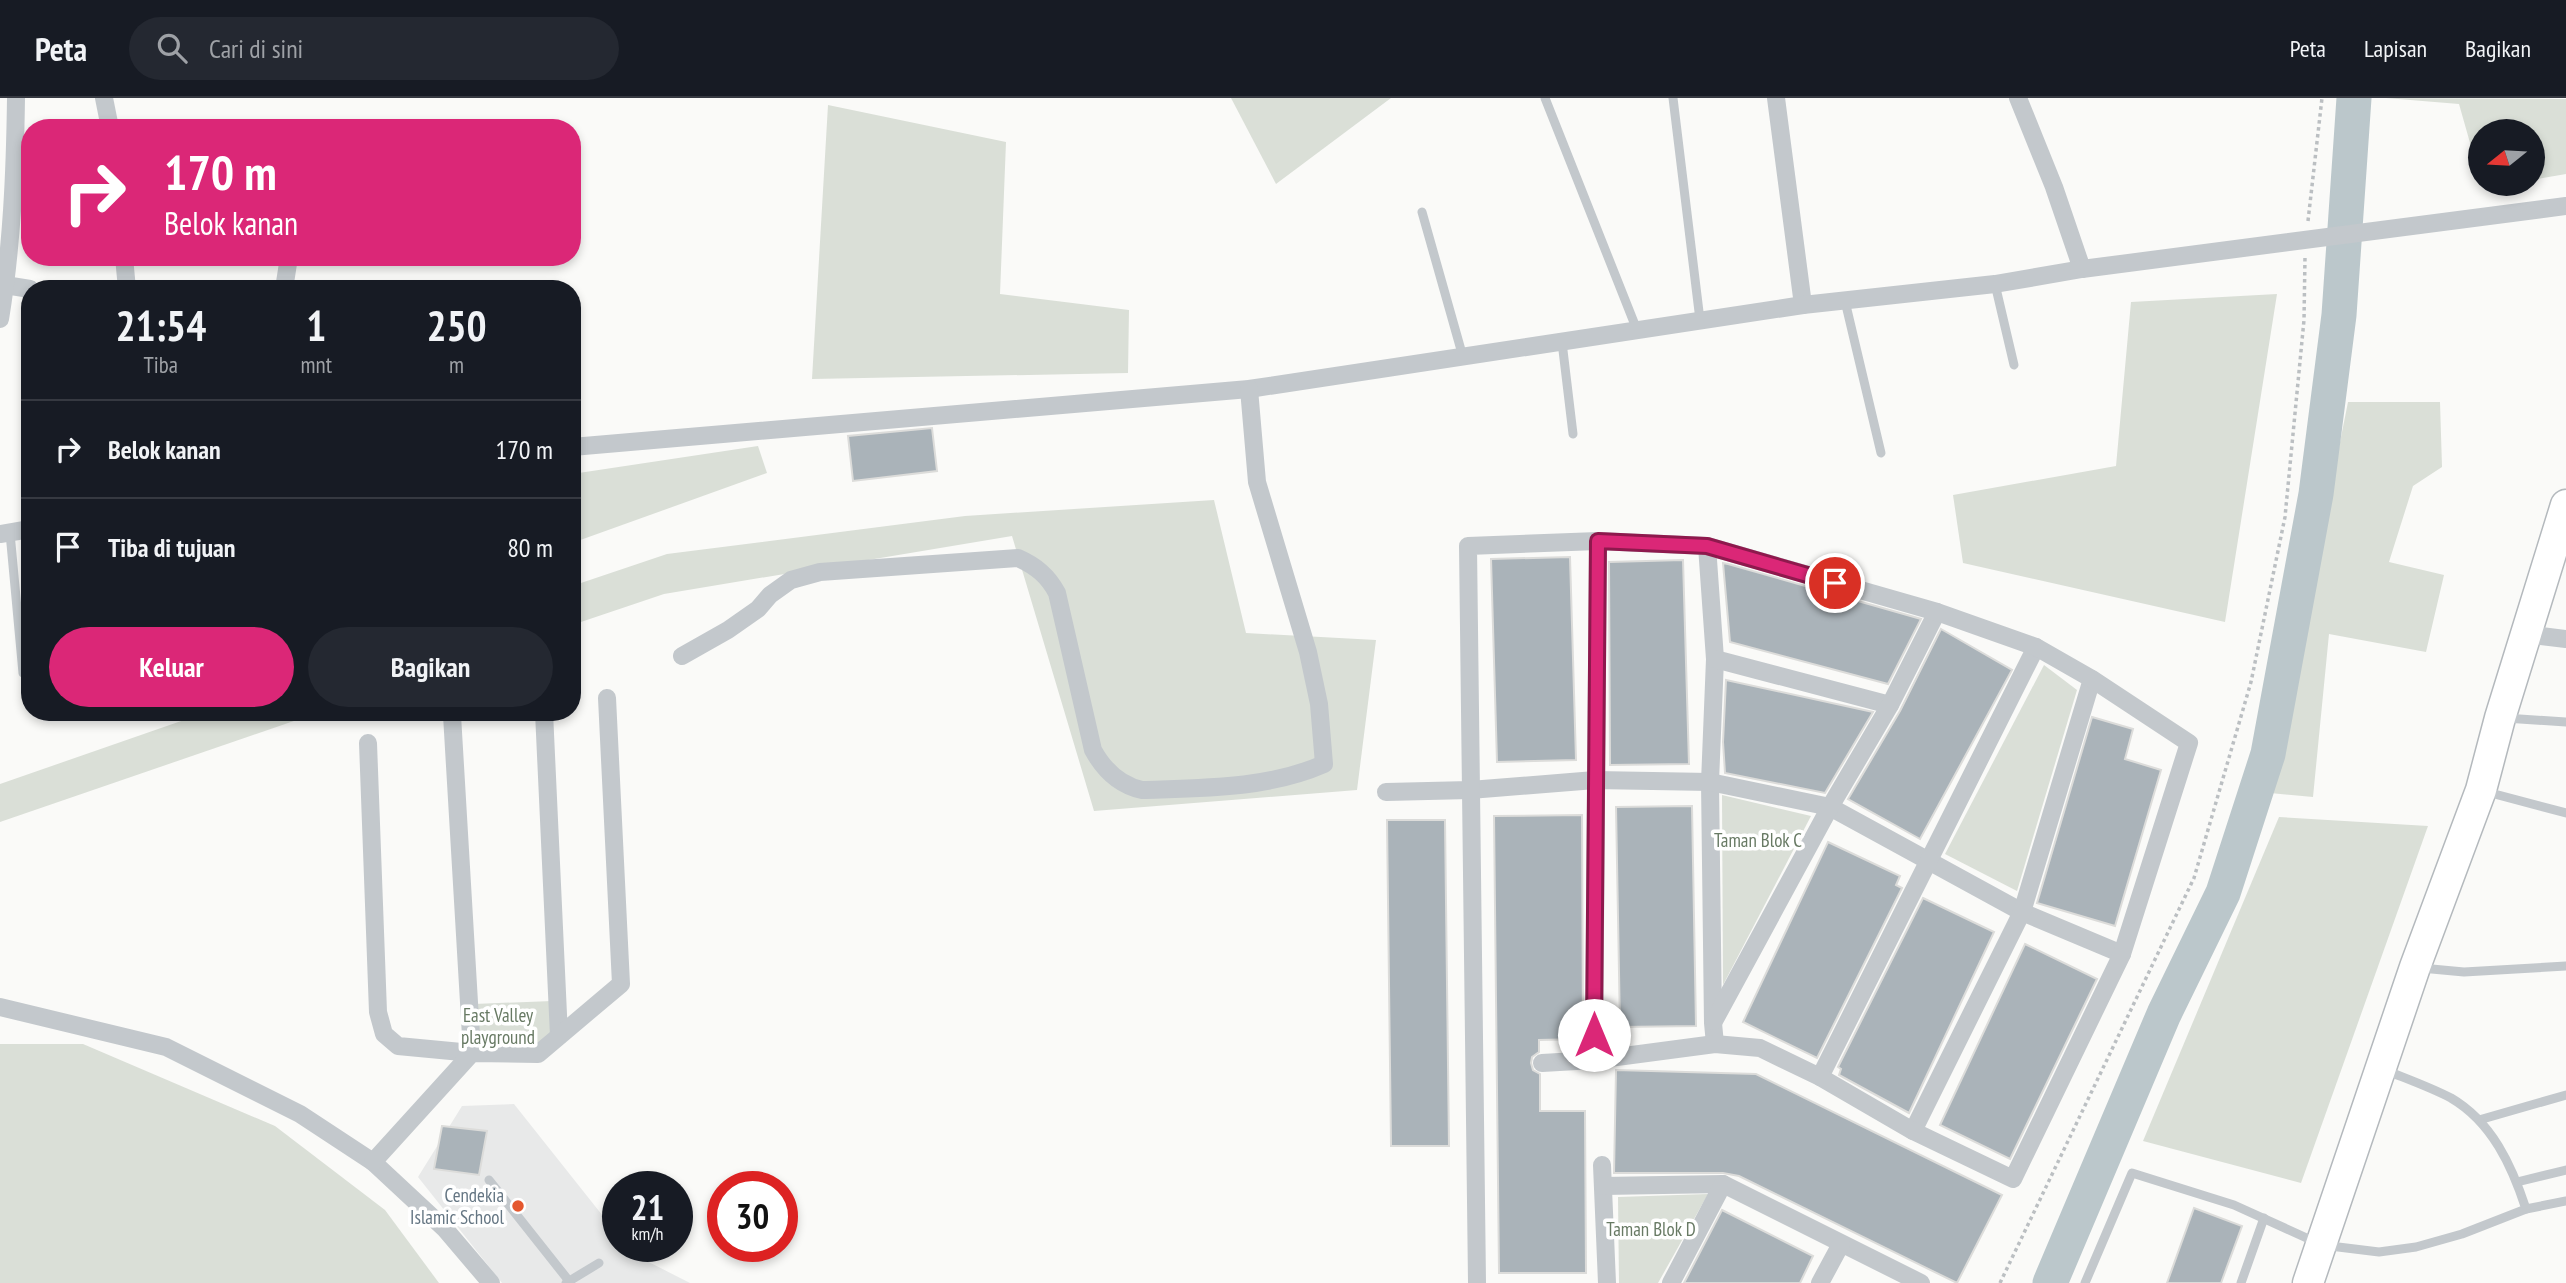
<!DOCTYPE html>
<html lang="id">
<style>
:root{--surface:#171b24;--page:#242831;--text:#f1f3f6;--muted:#9ea1a6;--line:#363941;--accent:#db2777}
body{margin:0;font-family:"PT Sans Narrow",sans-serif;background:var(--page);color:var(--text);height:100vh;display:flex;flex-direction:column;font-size:26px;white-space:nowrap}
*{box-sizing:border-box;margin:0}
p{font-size:23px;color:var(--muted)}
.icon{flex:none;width:38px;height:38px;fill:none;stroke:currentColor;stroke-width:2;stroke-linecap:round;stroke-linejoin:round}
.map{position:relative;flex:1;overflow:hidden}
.sheet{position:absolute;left:21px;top:182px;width:560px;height:441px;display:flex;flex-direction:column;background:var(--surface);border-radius:28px;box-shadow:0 4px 10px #0003}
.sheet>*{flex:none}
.banner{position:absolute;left:21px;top:21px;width:560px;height:147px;border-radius:28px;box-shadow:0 4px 10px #0003;background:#db2777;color:#fff;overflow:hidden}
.needle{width:46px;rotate:252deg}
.fabs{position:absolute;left:2468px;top:21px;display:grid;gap:14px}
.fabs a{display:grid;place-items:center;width:77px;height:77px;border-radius:50%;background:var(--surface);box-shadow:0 4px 10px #0003;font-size:35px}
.speed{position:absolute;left:602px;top:1073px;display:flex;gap:14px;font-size:35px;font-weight:700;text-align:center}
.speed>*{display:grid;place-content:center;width:91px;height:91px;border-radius:50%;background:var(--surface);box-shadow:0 4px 10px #0003;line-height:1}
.speed small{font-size:18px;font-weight:400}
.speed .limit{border:10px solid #d22;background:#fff;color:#111}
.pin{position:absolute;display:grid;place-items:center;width:60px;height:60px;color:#fff;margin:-30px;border:4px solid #fff;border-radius:50%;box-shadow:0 2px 7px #0007}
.me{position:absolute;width:77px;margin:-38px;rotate:0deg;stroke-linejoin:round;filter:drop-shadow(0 0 5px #0008)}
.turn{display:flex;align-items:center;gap:24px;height:147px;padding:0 28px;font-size:32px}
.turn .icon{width:91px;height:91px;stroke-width:2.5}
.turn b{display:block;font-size:49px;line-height:60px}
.eta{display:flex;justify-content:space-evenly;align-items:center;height:119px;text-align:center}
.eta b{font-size:42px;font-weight:600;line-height:49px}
.action{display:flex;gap:14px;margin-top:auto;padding:14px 28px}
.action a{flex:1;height:80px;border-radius:42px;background:var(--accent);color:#fff;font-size:28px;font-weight:600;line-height:80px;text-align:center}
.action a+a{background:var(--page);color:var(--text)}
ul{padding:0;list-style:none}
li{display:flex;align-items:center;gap:21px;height:98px;padding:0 28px;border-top:2px solid var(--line)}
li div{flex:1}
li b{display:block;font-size:26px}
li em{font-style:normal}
header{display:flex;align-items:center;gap:42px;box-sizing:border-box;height:98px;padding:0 35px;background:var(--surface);border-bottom:2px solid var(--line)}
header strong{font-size:33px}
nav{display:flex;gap:38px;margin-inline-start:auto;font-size:24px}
.search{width:490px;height:63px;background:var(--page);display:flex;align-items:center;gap:18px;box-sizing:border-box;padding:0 24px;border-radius:38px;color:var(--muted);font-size:26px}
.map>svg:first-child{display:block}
.built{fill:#e8e9e9}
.green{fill:#dadfd7}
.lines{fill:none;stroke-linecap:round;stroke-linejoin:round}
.river{stroke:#bbc7cb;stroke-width:35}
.building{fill:#aab3b9;stroke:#dcdcda;stroke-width:2}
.trunk-casing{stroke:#b4b9bd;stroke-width:33}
.path{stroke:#bbbfc2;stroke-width:3.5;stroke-dasharray:3.5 3.5;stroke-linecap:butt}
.service{stroke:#c3c8cc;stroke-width:9}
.minor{stroke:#c3c8cc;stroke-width:18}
.trunk{stroke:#fff;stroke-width:30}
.route-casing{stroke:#8e194d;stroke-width:18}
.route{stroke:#db2777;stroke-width:12}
.poi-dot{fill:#e4572e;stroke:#fff;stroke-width:2.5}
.labels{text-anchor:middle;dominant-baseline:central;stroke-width:7;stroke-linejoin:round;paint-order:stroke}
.park-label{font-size:19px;fill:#687a64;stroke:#fff}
.poi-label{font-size:19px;fill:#657683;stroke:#fff;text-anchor:end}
</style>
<header>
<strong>Peta</strong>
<div class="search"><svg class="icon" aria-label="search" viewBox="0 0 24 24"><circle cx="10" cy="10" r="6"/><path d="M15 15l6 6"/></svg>Cari di sini</div>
<nav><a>Peta</a><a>Lapisan</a><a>Bagikan</a></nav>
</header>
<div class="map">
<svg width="2566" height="1185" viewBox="0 0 2566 1185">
<rect width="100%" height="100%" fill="#fafaf8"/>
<polygon class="built" points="514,1006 618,1137 618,1148 627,1148 633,1156 690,1185 502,1185 418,1079 462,1008"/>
<g class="green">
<polygon points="1231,0 1391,0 1276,86"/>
<polygon points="2386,0 2566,1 2566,76 2532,82 2532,33 2480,33 2480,80 2459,6"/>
<polygon points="828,7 1006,44 1000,196 1129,212 1128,275 812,281"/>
<polygon points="2277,196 2225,524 1963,465 1953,397 2116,368 2131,204"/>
<polygon points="2348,304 2440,304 2442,369 2413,388 2389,464 2444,477 2426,554 2329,536 2313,699 2270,695"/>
<polygon points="758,348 767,375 572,445 572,376"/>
<polygon points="1214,402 1246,535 1376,542 1357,692 1094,713 1012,438 664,496 572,527 572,488 667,456 965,418"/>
<polygon points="2044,567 2077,592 2017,793 1945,756"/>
<polygon points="207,614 320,614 0,724 0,686"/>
<polygon points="1722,697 1811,718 1723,887"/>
<polygon points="2279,719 2428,728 2301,1085 2143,1043"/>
<polygon points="552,903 553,934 536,949 477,949 474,906"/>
<polygon points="0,946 83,946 275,1028 385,1112 439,1185 0,1185"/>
<polygon points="1708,1096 1658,1185 1619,1185 1618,1099"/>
</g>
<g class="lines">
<polyline class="river" points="2050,1185 2164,916 2223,795 2268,656 2316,396 2339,217 2354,0"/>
</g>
<g class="building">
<polygon points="932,330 937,373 853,383 848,338"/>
<polygon points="1570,459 1576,662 1497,664 1491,461"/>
<polygon points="1683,462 1689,666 1610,667 1609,464"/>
<polygon points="1723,465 1728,466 1921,521 1888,586 1730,544"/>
<polygon points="1941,531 2012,572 1920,741 1848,701 1900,613"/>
<polygon points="1726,582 1873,614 1825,695 1725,675 1723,644"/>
<polygon points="2092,619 2133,631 2125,661 2161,672 2115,828 2037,805"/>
<polygon points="1692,708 1696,928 1620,929 1616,709"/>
<polygon points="1582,717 1583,941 1539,942 1539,954 1532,959 1531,965 1533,972 1540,976 1540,1013 1585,1013 1586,1175 1499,1175 1494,718"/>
<polygon points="1387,722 1445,722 1449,1048 1391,1048"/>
<polygon points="1828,744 1900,778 1896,787 1902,790 1817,960 1743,924"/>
<polygon points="1923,800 1994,834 1909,1015 1839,977 1841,971 1838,969"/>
<polygon points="2025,846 2097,881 2010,1061 1940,1027"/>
<polygon points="1616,972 1756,976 2002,1097 1957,1185 1739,1078 1723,1075 1614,1075"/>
<polygon points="442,1028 487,1033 479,1077 434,1071"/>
<polygon points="2194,1110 2242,1128 2221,1185 2167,1185"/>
<polygon points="1722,1112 1813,1158 1800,1185 1684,1185"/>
</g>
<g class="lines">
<defs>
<polyline id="trunk" points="2308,1185 2415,869 2481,692 2500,620 2566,407"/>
</defs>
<use href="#trunk" class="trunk-casing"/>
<g class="path">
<polyline points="2308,123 2322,0"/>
<polyline points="2000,1185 2194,780 2251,584 2285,419 2304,222 2305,159"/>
</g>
<g class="service">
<polyline points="1545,0 1637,232"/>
<polyline points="1673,0 1700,222"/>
<polyline points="1422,114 1463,259"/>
<polyline points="1995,186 2014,267"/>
<polyline points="1845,203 1881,355"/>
<polyline points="1562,244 1573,336"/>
<polyline points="10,435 23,575"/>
<polyline points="2505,620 2566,624"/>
<polyline points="2487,694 2566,715"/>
<polyline points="2421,870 2464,874 2566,868"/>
<polyline points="2479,1022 2566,997"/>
<polyline points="489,1082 569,1183"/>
<polyline points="2517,1084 2566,1072"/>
<polyline points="2526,1111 2566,1103"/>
<polyline points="566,1185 599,1165"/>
<path d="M2085,1185L2132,1075L2234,1107L2322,1147L2379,1154L2416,1149L2462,1136L2526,1111C2512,1068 2492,1024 2451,1000C2430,989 2407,981 2385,972"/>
<polyline points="2241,1185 2264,1120"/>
</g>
<g class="minor">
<polyline points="104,0 110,30"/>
<polyline points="1776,0 1803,207"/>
<polyline points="2018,0 2054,89 2082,171"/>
<polyline points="124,159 127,191"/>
<polyline points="5,187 30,191"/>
<polyline points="284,191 289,159"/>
<path d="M0,221C12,148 15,74 16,0"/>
<polyline points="572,349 1249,291 1803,207 1995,186 2082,171 2566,108"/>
<polyline points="0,436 30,431"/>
<polyline points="1707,448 1715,561 1710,684 1713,925 1715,946"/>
<polyline points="2525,536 2566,541"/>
<path d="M682,558L728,532L758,511L770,497L791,482L820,474L1018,460C1036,468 1048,478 1057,495L1093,652C1104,672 1119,687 1142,692C1203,690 1267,691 1324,666L1319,606L1308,554L1257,384L1249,291"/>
<polyline points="1715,561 1890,607"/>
<polyline points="544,614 559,938"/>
<polyline points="368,645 378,914 384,936 398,948 472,955 452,617"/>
<polyline points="1386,694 1470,692 1595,682 1710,684 1830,709 2022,814 2122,856"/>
<polyline points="0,909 166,949 300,1016 373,1064 445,1131 491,1185"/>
<polyline points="1714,923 1830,709 1890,607 1937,514"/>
<polyline points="1594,962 1598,443"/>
<polyline points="1820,979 2036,549"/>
<polyline points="1913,1033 2022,814 2092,581"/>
<polyline points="373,1064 472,955 538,956 621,886 607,600"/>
<polyline points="1602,1067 1607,1185"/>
<polyline points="1603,1088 1723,1086 1921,1185"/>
<polyline points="1477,1185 1468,448 1598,443 1707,448 1937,514 2036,549 2092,581 2189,645 2122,856 2013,1081 1913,1033 1820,979 1760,950 1715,946 1594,962 1542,965"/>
<polyline points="1671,1185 1723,1086"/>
<polyline points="1820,1185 1841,1146"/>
</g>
<use href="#trunk" class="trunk"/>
</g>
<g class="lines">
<defs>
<polyline id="route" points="1594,937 1598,443 1707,448 1835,485"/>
</defs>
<use href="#route" class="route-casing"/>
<use href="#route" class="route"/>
</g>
<circle class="poi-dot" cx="518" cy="1108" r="7"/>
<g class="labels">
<g class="park-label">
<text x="1758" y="742">Taman Blok C</text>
<text x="498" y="917">East Valley<tspan x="498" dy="22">playground</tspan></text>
<text x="1651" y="1131">Taman Blok D</text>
</g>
<g class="poi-label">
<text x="504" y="1097">Cendekia<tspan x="504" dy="22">Islamic School</tspan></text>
</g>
</g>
</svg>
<div class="fabs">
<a><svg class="needle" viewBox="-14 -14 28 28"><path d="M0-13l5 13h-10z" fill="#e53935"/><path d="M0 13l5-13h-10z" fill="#9ea1a6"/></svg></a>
</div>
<div class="speed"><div>21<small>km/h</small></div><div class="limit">30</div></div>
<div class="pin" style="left:1835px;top:485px;background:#d93025"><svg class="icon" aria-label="arrive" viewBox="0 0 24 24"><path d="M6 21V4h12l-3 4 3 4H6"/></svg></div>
<svg class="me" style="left:1594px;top:937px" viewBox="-20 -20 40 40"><circle r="19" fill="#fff"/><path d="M0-13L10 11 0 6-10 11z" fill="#db2777"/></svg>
<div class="banner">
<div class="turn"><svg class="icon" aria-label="right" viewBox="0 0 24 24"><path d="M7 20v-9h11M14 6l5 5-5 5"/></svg><div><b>170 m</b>Belok kanan</div></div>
</div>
<section class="sheet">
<div class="eta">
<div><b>21:54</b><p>Tiba</p></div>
<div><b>1</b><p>mnt</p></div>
<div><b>250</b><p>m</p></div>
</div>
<ul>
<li><svg class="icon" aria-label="right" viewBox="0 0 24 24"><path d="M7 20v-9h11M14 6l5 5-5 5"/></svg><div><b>Belok kanan</b></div><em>170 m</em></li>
<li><svg class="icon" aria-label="arrive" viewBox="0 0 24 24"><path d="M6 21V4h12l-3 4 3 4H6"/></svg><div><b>Tiba di tujuan</b></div><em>80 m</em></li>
</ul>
<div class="action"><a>Keluar</a><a>Bagikan</a></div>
</section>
</div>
